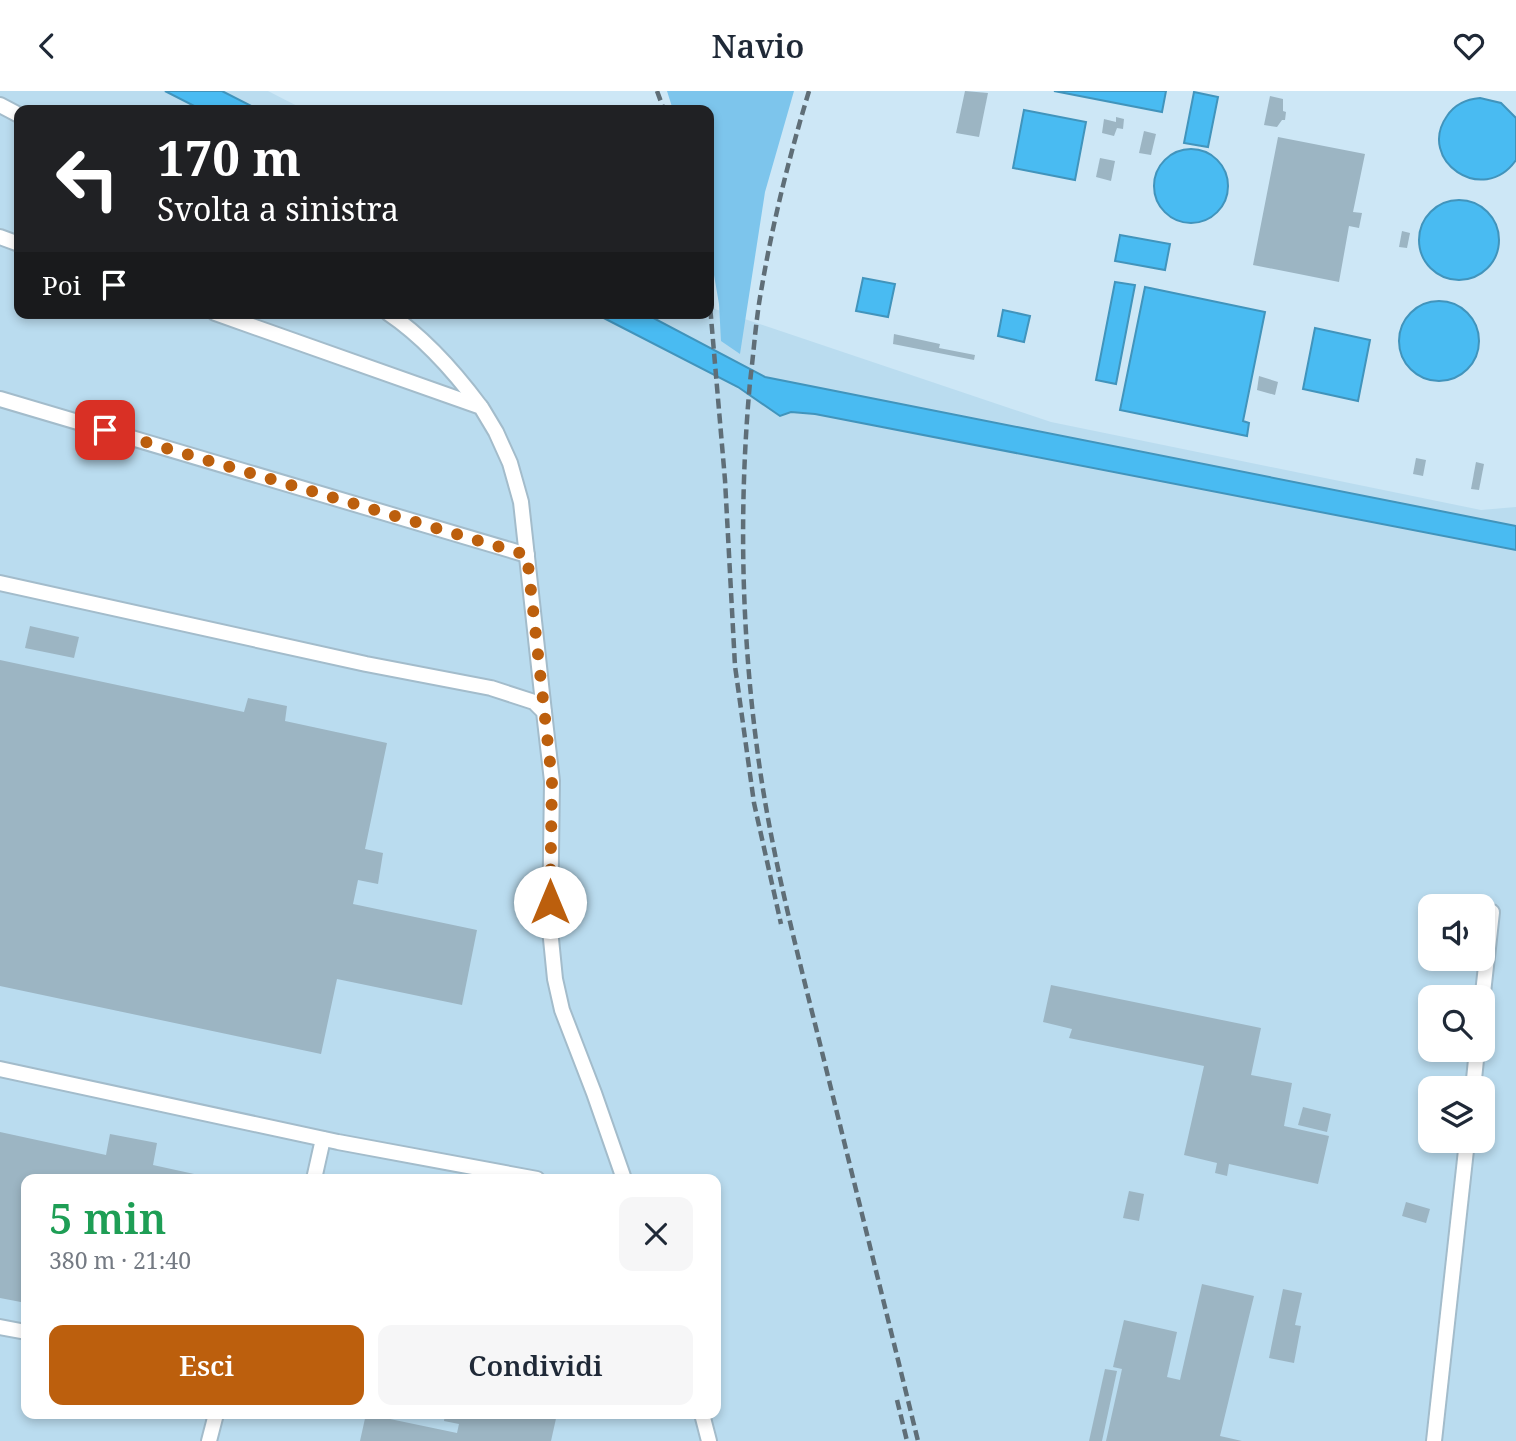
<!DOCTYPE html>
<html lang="it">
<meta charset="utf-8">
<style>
:root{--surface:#fff;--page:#f6f6f7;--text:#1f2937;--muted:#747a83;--accent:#bc5f0d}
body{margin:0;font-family:"Noto Serif",serif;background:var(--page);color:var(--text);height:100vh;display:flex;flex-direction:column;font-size:26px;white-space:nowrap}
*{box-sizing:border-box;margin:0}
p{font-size:23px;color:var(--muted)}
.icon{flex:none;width:38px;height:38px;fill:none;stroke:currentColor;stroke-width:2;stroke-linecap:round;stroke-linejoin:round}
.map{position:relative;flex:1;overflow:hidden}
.sheet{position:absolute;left:21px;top:1083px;width:700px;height:245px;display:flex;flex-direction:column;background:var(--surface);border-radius:14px;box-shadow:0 4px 10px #0003}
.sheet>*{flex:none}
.guide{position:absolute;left:14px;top:14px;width:700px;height:214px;border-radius:14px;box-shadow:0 4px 10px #0003;background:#202124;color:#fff;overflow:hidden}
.buttons{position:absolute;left:1418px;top:803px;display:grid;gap:14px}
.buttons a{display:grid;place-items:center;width:77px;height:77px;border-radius:14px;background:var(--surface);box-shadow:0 4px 10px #0003;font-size:35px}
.pin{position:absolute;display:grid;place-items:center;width:60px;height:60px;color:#fff;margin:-30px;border-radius:14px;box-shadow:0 4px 10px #0006}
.me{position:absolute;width:77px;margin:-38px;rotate:0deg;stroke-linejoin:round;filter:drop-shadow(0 0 5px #0008)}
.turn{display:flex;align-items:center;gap:24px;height:147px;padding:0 28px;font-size:32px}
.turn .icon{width:91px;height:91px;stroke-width:2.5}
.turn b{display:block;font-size:49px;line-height:60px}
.then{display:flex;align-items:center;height:66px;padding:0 28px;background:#0003;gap:14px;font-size:26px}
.round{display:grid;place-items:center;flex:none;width:74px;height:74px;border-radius:14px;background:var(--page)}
.overview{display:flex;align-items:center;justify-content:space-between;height:119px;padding:0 28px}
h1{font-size:42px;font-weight:600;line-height:52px;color:#1e9e55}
.button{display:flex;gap:14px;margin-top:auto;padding:14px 28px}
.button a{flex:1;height:80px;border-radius:14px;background:var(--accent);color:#fff;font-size:28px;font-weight:600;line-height:80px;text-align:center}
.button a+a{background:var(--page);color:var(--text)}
header{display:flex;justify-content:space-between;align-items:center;height:91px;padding:0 28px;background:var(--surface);font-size:32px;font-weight:600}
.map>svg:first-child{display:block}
.built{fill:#badcef;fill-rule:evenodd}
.green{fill:#7dc5ec}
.water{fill:#49bbf2;stroke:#4194bc;stroke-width:2}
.building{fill:#9cb5c3}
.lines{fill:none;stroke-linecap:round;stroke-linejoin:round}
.minor-casing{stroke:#a3bccb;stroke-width:18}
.minor{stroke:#fff;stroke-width:14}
.rail{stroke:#5f6e77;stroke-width:4.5;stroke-dasharray:10 5;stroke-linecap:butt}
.route{stroke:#bc5f0d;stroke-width:12;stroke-dasharray:0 21.6}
</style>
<header><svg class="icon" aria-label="back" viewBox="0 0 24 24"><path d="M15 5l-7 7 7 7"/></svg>Navio<svg class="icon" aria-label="heart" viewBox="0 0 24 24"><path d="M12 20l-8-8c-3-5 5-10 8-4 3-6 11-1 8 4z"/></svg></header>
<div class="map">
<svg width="1516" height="1350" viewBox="0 0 1516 1350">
<rect width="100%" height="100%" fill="#cde7f6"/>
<path class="built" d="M0,0H268L305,19H19V222H709V216L1051,331L1481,419L1516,416V1350H0ZM1430,816H1482V868H1430ZM1430,906H1482V959H1430ZM1430,998H1482V1050H1430ZM26,1088H716V1323H26Z"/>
<polygon class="green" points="667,0 794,0 765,101 740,263 721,250 719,213 709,155 709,19 673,19"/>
<g class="water">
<polygon points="165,0 222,0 259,19 202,19"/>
<polygon points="1054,0 1166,0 1162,21"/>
<polygon points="1194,1 1218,6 1208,56 1184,52"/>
<path d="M1480,7L1501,12L1516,27V69C1483,116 1416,69 1447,25C1455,13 1467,8 1480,7Z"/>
<polygon points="1024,19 1086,31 1075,89 1013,77"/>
<circle cx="1191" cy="95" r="37"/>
<circle cx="1459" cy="149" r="40"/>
<polygon points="1120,144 1170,153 1165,179 1115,170"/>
<polygon points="863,187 895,193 888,226 856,220"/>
<polygon points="1115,191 1135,194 1116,293 1096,289"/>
<polygon points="1145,196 1265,221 1243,330 1249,332 1247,345 1120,319"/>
<circle cx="1439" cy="250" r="40"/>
<polygon points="1003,219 1030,225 1024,251 998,245"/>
<polygon points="594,222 644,222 765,286 1516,435 1516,459 815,323 791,321 780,325 738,296"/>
<polygon points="1315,237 1370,249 1358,310 1303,298"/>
</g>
<g class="building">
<polygon points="965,0 988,2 979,46 956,42"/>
<polygon points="1270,5 1283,8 1283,20 1286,21 1285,29 1282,29 1277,36 1264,34"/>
<polygon points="1116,26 1124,28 1123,38 1117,37 1114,45 1102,42 1104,28 1116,31"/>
<polygon points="1144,40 1156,43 1151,64 1139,62"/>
<polygon points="1278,46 1365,63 1353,121 1362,122 1359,137 1349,135 1339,191 1253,174"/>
<polygon points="1100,67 1115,70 1111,90 1096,86"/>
<polygon points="1402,140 1410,142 1407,157 1399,156"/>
<polygon points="894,243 940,253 939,257 975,264 974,269 893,253"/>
<polygon points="1259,285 1278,291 1275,304 1257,299"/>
<polygon points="1416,367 1426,369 1423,385 1413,383"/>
<polygon points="1476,371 1484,373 1479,399 1471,398"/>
<polygon points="30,535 79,546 74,567 25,557"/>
<polygon points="0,569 244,621 248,607 287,615 285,630 387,652 365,758 383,762 378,793 358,789 353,813 477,839 462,914 337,888 321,963 0,895"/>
<polygon points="1051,894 1261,937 1251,984 1292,992 1284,1035 1329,1045 1318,1093 1229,1073 1227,1085 1215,1082 1217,1072 1184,1064 1204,975 1069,947 1072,938 1043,931"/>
<polygon points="1303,1016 1331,1023 1327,1041 1298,1034"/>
<polygon points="0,1041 106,1064 110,1043 157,1052 153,1074 217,1088 26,1088 26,1212 0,1207"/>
<polygon points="1129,1100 1144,1103 1139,1130 1123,1127"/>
<polygon points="1406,1111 1430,1118 1426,1132 1402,1125"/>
<polygon points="1202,1193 1254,1205 1220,1345 1242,1350 1106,1350 1122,1278 1113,1276 1124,1229 1177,1241 1167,1286 1180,1289"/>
<polygon points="1283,1198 1302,1202 1295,1234 1301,1235 1294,1272 1269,1267"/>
<polygon points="1105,1278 1117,1280 1102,1350 1089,1350"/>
<polygon points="366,1323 457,1342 459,1333 444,1330 445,1323 557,1323 551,1350 360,1350"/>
</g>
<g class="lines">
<defs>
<g id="minor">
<polyline points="0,14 19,24"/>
<polyline points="0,146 19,153"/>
<polyline points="215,222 481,316 496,341 510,372 521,411 544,621"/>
<path d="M388,222C425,247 454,280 480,315"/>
<polyline points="0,308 527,464"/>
<polyline points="0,492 366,573 491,597 534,611 544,621 552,690 550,838 555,888 562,919 594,1002 624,1088"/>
<polyline points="1482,911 1492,821"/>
<polyline points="0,978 338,1051 537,1088"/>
<polyline points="1473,998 1477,959"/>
<polyline points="314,1088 323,1048"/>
<polyline points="0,1236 26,1241"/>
<polyline points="702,1323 709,1350"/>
<polyline points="209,1350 216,1323"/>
<polyline points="1434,1350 1467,1050"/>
</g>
</defs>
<use href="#minor" class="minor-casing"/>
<use href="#minor" class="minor"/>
<g class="rail">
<polyline points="657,0 664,19"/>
<path d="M809,0C790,63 773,130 762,195C756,226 754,259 750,291C739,412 741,536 757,657C770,759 797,860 822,961C854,1091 886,1220 918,1350"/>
<polyline points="709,203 725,389 735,575 754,712 781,833"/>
<polyline points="897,1309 907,1350"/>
</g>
</g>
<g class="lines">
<polyline class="route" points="105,339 527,464 552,690 550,811"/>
</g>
</svg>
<div class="buttons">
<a><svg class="icon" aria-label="sound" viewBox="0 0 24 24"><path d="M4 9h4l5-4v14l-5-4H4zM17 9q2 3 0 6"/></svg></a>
<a><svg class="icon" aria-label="search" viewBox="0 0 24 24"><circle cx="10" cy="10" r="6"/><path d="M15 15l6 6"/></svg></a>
<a><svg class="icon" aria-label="layers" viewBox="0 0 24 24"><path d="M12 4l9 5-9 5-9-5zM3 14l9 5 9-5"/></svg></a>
</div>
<div class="pin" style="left:105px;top:339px;background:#d93025"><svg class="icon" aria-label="arrive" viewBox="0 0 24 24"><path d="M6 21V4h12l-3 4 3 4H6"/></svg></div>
<svg class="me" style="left:550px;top:811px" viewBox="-20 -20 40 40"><circle r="19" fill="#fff"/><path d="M0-13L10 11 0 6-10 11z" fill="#bc5f0d"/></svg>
<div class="guide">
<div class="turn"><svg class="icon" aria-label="left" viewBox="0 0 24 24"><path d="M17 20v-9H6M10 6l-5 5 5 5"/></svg><div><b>170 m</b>Svolta a sinistra</div></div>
<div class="then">Poi<svg class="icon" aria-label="arrive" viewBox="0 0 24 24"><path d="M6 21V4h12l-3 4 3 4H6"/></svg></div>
</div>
<section class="sheet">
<div class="overview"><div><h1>5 min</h1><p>380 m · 21:40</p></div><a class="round"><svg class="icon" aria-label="close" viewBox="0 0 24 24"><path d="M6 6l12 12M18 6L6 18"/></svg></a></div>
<div class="button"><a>Esci</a><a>Condividi</a></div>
</section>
</div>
